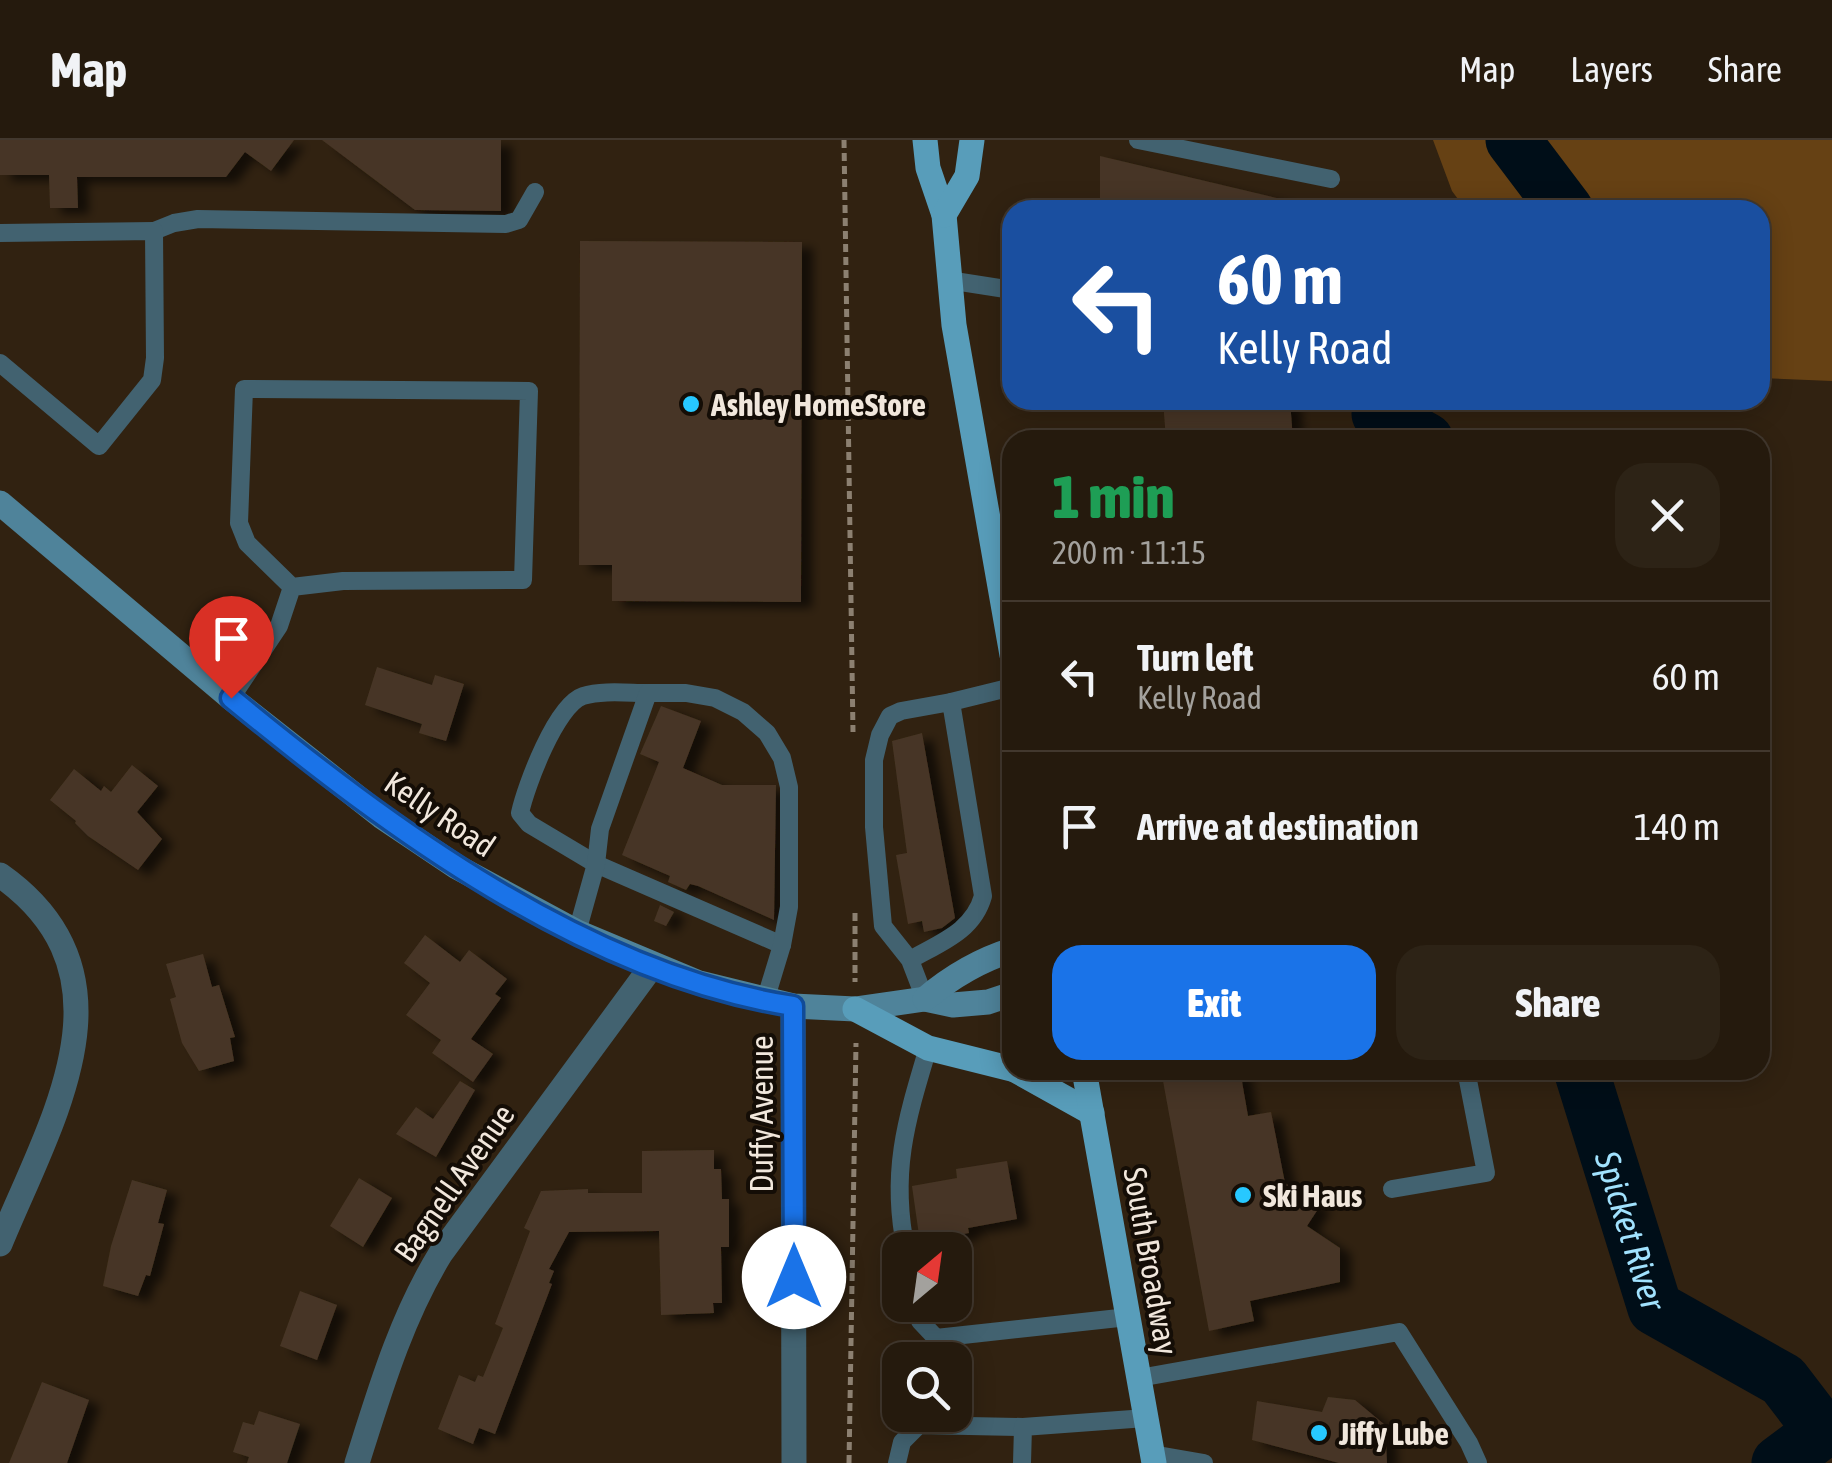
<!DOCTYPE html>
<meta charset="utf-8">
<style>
:root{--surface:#251a0d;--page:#2d2316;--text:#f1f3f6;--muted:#a3a19d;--line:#42382e;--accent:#1a73e8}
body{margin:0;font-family:"Asap Condensed",sans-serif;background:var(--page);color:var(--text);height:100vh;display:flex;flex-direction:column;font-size:38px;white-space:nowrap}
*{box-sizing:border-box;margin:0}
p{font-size:32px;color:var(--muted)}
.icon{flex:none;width:55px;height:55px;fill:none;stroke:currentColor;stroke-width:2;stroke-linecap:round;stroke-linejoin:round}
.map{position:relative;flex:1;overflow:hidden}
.drawer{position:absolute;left:1002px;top:290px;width:768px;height:650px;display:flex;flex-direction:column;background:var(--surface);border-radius:30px;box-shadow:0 5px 25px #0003,0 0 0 2px var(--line)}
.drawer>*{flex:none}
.guide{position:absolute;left:1002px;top:60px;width:768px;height:210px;border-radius:30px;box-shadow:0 5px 25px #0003,0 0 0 2px var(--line);background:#1a4fa0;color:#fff;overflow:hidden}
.needle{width:65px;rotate:29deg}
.tools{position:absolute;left:882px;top:1092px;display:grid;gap:20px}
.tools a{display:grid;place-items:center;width:90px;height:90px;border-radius:20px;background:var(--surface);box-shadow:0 5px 25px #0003,0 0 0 2px var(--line);font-size:50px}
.pin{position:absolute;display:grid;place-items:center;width:85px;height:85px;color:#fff;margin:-102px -42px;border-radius:50% 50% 50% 0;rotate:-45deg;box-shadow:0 0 10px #0007}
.pin .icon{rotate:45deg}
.me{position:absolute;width:110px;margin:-55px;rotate:0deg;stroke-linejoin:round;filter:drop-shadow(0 0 8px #0008)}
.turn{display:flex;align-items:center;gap:35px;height:210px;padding:0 50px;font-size:45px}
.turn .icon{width:130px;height:130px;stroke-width:2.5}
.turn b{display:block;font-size:70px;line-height:85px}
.round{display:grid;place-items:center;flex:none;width:105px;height:105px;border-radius:30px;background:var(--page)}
.summary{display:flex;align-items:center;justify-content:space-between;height:170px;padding:0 50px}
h1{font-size:60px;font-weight:800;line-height:75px;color:#1e9e55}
.action{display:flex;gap:20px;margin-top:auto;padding:20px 50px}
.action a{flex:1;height:115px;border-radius:30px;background:var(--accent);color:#fff;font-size:40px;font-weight:800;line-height:115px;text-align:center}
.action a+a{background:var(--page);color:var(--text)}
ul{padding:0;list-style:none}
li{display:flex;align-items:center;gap:30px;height:150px;padding:0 50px;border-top:2px solid var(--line)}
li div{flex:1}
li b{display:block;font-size:38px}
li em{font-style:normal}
header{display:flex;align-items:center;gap:60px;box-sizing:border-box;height:140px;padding:0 50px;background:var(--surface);border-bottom:2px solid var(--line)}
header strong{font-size:48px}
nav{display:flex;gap:55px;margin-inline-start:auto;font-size:35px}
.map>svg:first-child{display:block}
.green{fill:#664114}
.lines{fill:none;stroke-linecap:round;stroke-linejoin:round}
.river{stroke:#000e18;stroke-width:55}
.building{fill:#473625;filter:url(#shadow)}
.path{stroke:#8c8071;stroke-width:5;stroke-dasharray:8 5;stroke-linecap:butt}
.lane{stroke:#426270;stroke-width:18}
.street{stroke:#426270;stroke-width:25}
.secondary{stroke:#4f839a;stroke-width:25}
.primary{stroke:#589dba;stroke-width:25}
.route-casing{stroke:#114b97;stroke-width:25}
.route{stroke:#1a73e8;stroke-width:18}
.poi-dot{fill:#27c8ff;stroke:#140d06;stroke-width:4}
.labels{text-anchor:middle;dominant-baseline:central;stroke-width:8;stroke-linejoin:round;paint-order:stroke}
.poi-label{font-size:32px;font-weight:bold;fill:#f1e7dc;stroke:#140d06;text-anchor:start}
.street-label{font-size:32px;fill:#f1e7dc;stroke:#140d06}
.water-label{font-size:35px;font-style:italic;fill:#a1e2fe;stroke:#140d06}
</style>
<header>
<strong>Map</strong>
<nav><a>Map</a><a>Layers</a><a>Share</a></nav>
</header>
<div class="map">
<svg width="1832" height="1323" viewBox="0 0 1832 1323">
<defs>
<filter id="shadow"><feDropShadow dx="11" dy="6" stdDeviation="5" flood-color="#0009"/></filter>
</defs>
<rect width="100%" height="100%" fill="#312211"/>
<polygon class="green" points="1433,0 1832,0 1832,241 1760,238 1760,70 1466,70 1452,51"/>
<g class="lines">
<g class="river">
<polyline points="1513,0 1566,70"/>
<polyline points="1381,260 1379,274 1426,300"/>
<path id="s1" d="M1581,930L1655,1168L1783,1240L1822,1291L1779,1323"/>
</g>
</g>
<g class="building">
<polygon points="0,0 294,0 271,31 245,12 226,37 77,37 78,68 50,68 49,35 0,35"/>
<polygon points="322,0 501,0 501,71 415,70"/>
<polygon points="1100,16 1285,60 1284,70 1100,70"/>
<polygon points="580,101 802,102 801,462 612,461 612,425 579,425"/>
<polygon points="1163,260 1290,260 1293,300 1166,300"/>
<polygon points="377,527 432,545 435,535 464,544 446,601 419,593 422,584 365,565"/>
<polygon points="661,566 701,581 683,628 722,645 776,645 774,780 698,746 690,744 686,750 668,742 670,736 622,715 659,622 640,614"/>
<polygon points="922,593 955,778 942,788 924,792 922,781 908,784 896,715 907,713 892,601"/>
<polygon points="132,625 158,646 137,672 162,699 138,730 88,696 75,683 76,681 50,660 74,629 101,651 104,646 111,652"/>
<polygon points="660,765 674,772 666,786 654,781"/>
<polygon points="425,795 460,822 469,810 507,839 495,854 501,858 471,899 493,914 473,942 432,913 441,900 406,875 430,843 404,823"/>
<polygon points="203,814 212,847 219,845 235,897 230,898 234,921 199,931 182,903 170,859 176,857 166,824"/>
<polygon points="1161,930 1240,930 1248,976 1271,972 1285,1043 1320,1066 1307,1086 1340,1108 1340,1142 1250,1161 1254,1181 1209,1191"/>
<polygon points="460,941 475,950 436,1017 396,994 416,967 433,979"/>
<polygon points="714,1010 714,1029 721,1029 722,1059 729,1059 729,1107 721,1107 722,1163 713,1163 714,1173 661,1175 659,1091 569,1092 549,1129 554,1131 549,1143 552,1144 495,1294 479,1288 473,1304 438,1289 459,1235 475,1242 478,1235 483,1237 503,1188 495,1184 530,1091 524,1088 541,1051 588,1049 588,1053 642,1053 642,1011"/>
<polygon points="1007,1021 1017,1079 968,1088 969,1093 920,1102 912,1046 957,1038 956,1029"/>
<polygon points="359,1038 392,1058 363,1107 330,1086"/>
<polygon points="132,1040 167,1050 158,1083 164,1084 150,1136 146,1135 138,1156 103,1146 111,1106"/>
<polygon points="300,1151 337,1165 317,1220 280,1206"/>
<polygon points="42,1242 89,1260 67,1323 9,1323"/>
<polygon points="1328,1257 1355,1260 1385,1285 1387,1323 1339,1323 1252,1300 1257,1261 1322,1272"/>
<polygon points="259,1271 300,1284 287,1323 247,1323 249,1317 233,1312 243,1282 254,1285"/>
</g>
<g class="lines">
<g class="path">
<polyline points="844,0 853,592"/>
<polyline points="855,773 855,842"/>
<polyline points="849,1323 856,903"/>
</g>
<g class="lane">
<polyline points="1138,0 1331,39"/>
<polyline points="154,91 174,83 198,79 506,84 519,80 535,52"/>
<polyline points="0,93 154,91 155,218 152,240 99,306 0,223"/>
<polyline points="948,140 1012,150"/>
<path d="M648,553C628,553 602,550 583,556C556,565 526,646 520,673L529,684L596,724L782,805"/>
<polyline points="231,558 279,486 292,447 343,441 523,440 529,251 244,249 239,383 247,403 292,447"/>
<polyline points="951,562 1012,547"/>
<polyline points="577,792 596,724 600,689 648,553 686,553 715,558 743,572 767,593 782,618 789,647 789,767 782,805 765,861"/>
<path d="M910,820C939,803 973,792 983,756L951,562L901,571L890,576L880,595L874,620V687L883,786L910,820L925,859"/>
<polyline points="1392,1049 1486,1033 1466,930"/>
<path d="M906,1110C890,1033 906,981 928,908"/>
<polyline points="917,1165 920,1181 936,1198 1128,1177"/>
<polyline points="1139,1238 1399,1192 1469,1303 1478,1323"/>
<polyline points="1152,1314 1204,1323"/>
<polyline points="897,1323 902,1302 919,1285 1023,1287"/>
<polyline points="1022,1323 1023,1287 1146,1278"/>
</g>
<g class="street">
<path d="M0,735C142,835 51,980 0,1104"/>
<polyline points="793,866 794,1323"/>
<path d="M357,1323C380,1250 401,1178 441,1113L652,826"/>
</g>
<g class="secondary">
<polyline points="0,363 231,558 381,676 457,727 577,792 699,843 793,866 855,869 925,859 953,865 988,862 1012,854"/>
<path d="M925,859C951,837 980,820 1012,810"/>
</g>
<g class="primary">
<polyline points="925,0 928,28 944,75 954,185 1012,515"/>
<polyline points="944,75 967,36 972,0"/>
<polyline points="855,869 928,908 1012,929"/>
<polyline points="1015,930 1092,973"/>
<polyline points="1084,930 1154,1323"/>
</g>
</g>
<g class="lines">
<defs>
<path id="route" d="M231,558C389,688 586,834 793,866L794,1137"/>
</defs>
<use href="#route" class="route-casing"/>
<use href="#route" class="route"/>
</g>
<g class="poi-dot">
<circle cx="691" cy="264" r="10"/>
<circle cx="1243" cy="1055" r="10"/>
<circle cx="1319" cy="1293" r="10"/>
</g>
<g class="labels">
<g class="poi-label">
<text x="711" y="264">Ashley HomeStore</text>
<text x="1263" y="1055">Ski Haus</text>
<text x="1339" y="1293">Jiffy Lube</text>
</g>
<g class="street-label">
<text transform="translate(440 674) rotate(34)">Kelly Road</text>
<text transform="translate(761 974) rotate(-90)">Duffy Avenue</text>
<text transform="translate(454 1043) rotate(-55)">Bagnell Avenue</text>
<text transform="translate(1151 1121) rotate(80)">South Broadway</text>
</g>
<g class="water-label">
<text stroke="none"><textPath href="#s1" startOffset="168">Spicket River</textPath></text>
</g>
</g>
</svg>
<div class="tools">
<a><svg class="needle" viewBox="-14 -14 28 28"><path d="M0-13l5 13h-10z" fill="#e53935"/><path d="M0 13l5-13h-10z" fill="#a3a19d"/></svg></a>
<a><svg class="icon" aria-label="search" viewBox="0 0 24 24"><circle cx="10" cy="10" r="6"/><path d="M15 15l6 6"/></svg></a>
</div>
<div class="pin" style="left:231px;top:558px;background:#d93025"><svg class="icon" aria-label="arrive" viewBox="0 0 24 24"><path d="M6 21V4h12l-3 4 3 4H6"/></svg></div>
<svg class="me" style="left:794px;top:1137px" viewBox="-20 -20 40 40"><circle r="19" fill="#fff"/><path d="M0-13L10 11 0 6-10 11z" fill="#1a73e8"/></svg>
<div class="guide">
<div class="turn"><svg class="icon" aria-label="left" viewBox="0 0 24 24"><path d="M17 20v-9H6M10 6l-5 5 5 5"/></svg><div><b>60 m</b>Kelly Road</div></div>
</div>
<section class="drawer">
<div class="summary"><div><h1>1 min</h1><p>200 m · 11:15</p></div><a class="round"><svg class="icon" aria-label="close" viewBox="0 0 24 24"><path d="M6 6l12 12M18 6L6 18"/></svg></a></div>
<ul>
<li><svg class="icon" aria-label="left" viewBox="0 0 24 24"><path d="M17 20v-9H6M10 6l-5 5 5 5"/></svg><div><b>Turn left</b><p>Kelly Road</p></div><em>60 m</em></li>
<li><svg class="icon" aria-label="arrive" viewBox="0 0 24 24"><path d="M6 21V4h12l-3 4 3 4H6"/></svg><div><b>Arrive at destination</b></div><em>140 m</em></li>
</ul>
<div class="action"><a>Exit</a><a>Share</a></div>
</section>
</div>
